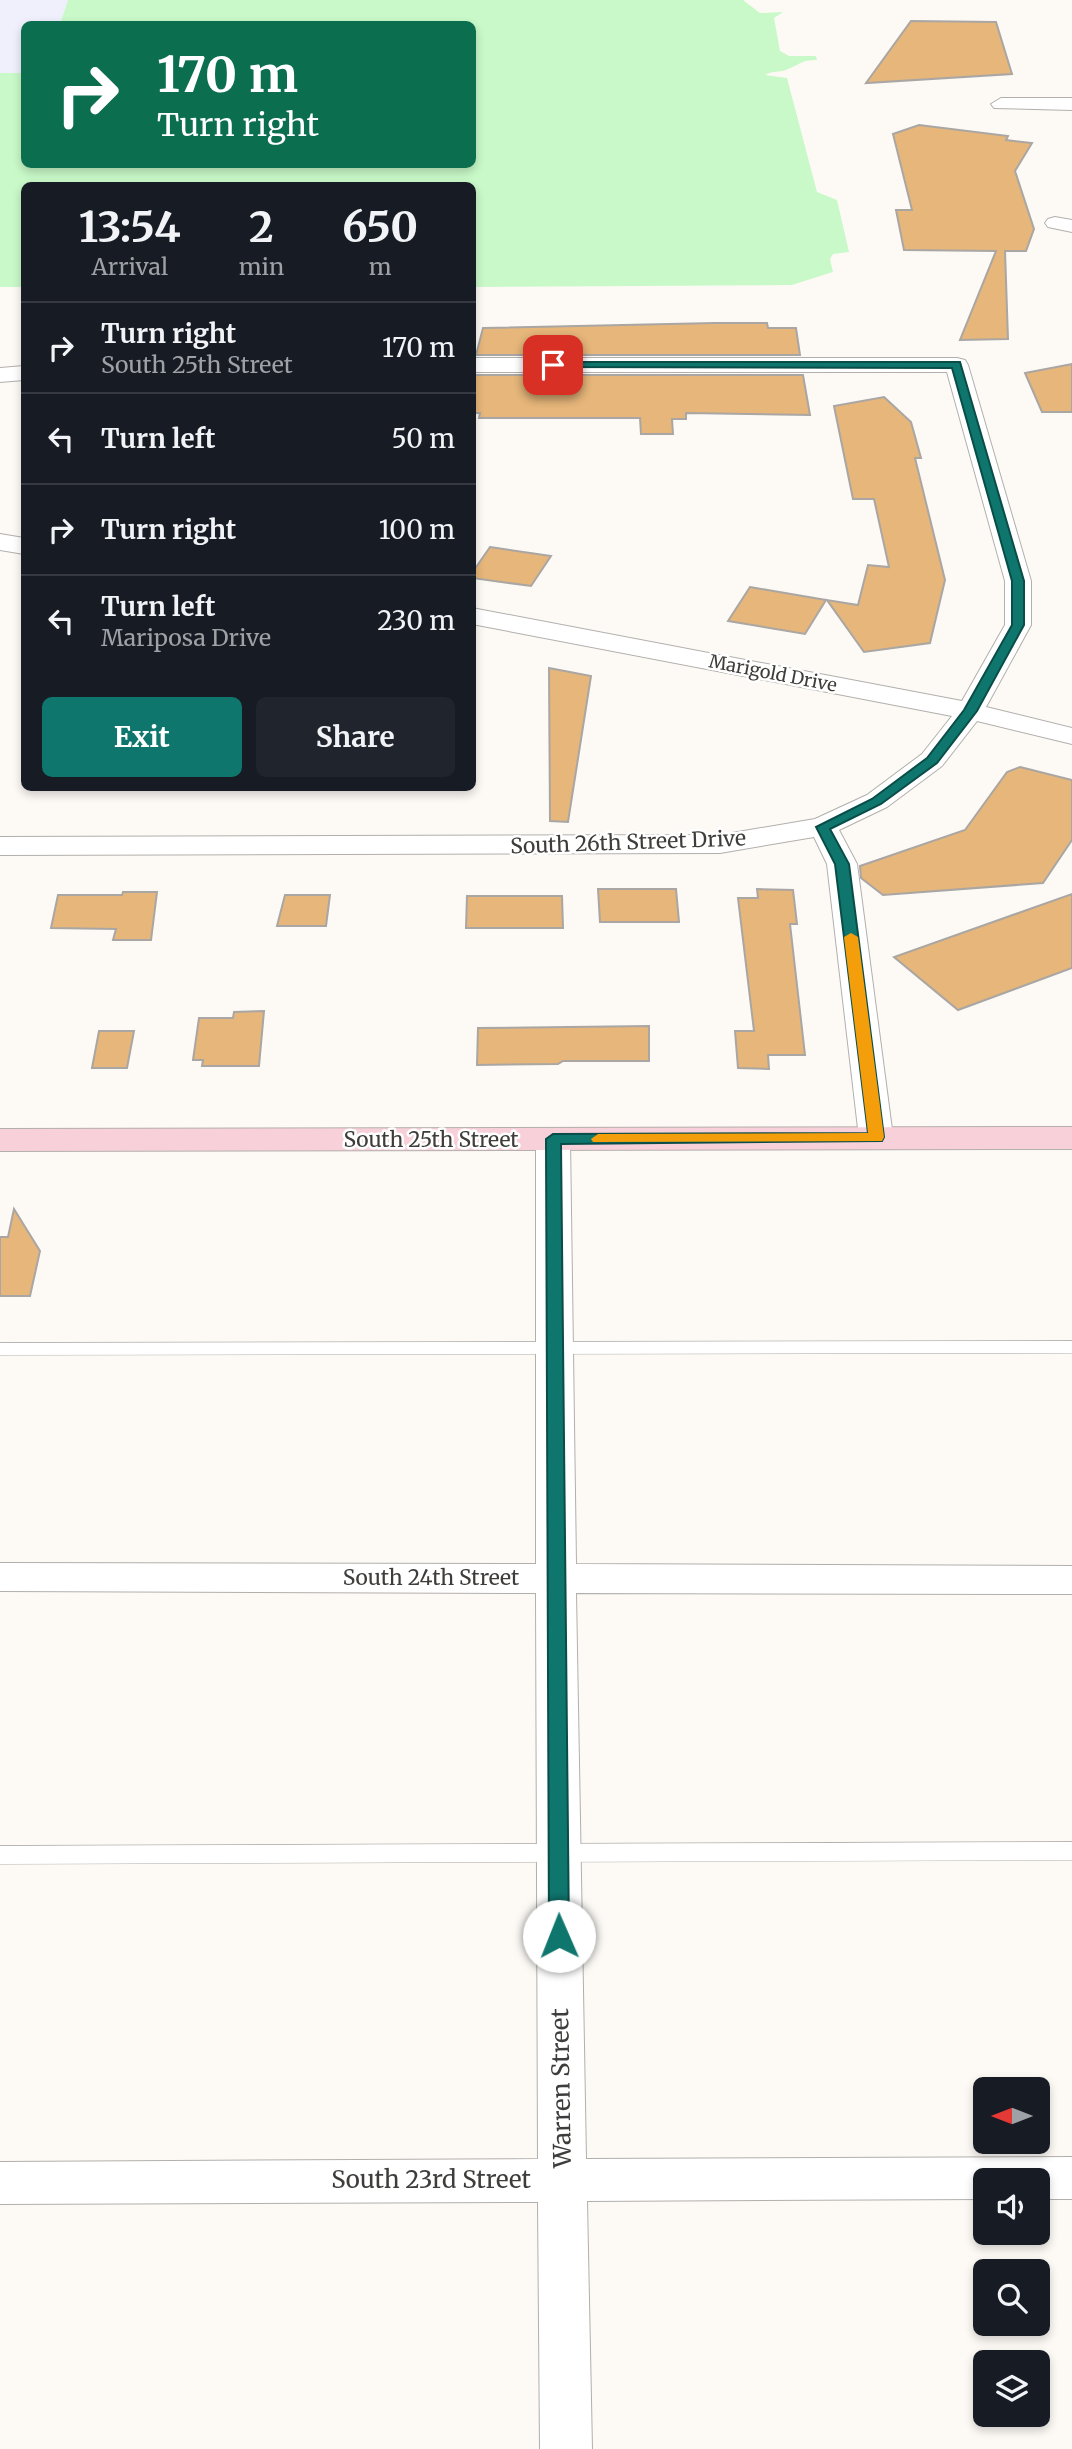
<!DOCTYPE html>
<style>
:root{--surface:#171b24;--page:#20242c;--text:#f1f3f6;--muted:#9ea1a6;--line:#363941;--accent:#0f766e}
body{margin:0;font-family:Merriweather,serif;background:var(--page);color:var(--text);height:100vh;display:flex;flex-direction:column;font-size:26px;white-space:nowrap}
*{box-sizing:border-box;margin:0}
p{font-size:23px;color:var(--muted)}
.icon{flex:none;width:38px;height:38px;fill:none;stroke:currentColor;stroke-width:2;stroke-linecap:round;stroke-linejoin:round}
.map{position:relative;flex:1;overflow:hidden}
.sheet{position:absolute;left:21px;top:182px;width:455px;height:609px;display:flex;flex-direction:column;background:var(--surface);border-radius:10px;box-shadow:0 4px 10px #0003}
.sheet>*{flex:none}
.hud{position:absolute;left:21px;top:21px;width:455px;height:147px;border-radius:10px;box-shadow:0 4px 10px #0003;background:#0b6e4f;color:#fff;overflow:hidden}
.needle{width:46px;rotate:270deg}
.fabs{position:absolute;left:973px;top:2077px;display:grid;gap:14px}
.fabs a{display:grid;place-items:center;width:77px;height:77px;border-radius:10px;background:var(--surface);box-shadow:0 4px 10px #0003;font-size:35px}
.pin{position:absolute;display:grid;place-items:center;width:60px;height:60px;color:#fff;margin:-30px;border-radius:14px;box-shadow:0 4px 10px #0006}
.me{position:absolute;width:77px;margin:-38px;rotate:359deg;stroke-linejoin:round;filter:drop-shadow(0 0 5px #0008)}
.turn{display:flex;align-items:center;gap:24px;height:147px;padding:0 21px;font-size:32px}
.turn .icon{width:91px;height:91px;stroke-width:2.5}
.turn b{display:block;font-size:49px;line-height:60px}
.eta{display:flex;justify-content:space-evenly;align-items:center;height:119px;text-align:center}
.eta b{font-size:42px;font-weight:700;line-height:49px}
.primary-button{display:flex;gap:14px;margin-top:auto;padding:14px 21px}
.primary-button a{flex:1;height:80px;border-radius:10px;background:var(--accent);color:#fff;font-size:28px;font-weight:700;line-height:80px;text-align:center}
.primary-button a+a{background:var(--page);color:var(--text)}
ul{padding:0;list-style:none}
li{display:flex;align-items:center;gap:21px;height:91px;padding:0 21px;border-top:2px solid var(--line)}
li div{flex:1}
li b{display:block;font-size:26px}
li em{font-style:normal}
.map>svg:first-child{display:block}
.education{fill:#f0effc}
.green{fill:#c9f9c8}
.building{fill:#e6b67a;stroke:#a9a6a3;stroke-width:2}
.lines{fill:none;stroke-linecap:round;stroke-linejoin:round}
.service-casing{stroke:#b2afac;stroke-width:1}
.minor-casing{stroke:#b2afac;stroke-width:2}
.secondary-casing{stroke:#b2afac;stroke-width:2}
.service{fill:#fff;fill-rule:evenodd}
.minor{fill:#fff;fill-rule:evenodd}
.secondary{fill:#f8d0d9;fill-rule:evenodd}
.route{fill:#0f766e;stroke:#0a4d48;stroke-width:2}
.slow{fill:#f59e0b}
.labels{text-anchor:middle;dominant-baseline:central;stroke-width:5;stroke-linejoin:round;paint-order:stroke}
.far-street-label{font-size:18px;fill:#3e3d3b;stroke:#fff}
.street-label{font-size:21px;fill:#3e3d3b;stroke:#fff}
.near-street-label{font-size:24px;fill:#3e3d3b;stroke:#fff}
</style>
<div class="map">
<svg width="1072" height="2449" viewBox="0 0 1072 2449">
<rect width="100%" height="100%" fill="#fdfaf6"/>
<polygon class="education" points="0,0 68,0 60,24 24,24 24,156 0,156"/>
<path class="green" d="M68,0H743L760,13L783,12L774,18L780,51L789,56H816L817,60C801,60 801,64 788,69C781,73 773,70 765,75L787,78L817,192L837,200L849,252L833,254L830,259L833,272L792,285L473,287L472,186H24V287H0V73H24V164H472V24H60Z"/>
<g class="building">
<polygon points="911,21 996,22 1012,74 866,83"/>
<polygon points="919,125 1008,136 1006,140 1032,143 1015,171 1034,229 1026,251 1005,251 1008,339 960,340 996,251 904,250 896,210 912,210 893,134"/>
<polygon points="715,323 767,323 768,328 796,328 800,355 476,355 483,328"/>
<polygon points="1072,364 1072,412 1042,412 1025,373"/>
<polygon points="472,375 803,375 810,415 686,413 686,419 672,419 673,434 641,434 640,418 479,418 480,413 472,413"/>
<polygon points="884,397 911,422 921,458 915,458 945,580 930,643 864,652 827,600 858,605 868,565 889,567 874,499 853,499 834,406"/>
<polygon points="490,547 551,556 531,586 472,578 472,573"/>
<polygon points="750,587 826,600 805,634 728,621"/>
<polygon points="549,668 591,676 568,822 550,821"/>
<polygon points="1020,767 1072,780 1072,840 1043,883 883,895 861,878 860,866 965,830 1007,772"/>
<polygon points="598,889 676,889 679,922 600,922"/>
<polygon points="757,889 793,890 797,924 790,924 805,1055 768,1055 769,1069 738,1068 735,1031 754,1031 738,898 758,898"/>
<polygon points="123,892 157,892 151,940 113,940 116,929 51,928 58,895 122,895"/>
<polygon points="1072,894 1072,968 958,1010 894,957"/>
<polygon points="285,895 330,895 326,926 277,926"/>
<polygon points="467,896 562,896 563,928 466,928"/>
<polygon points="264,1011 259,1066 202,1066 203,1060 193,1060 199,1018 233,1018 234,1012"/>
<polygon points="649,1026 649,1061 563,1061 558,1064 477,1065 478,1028"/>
<polygon points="99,1031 134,1031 127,1068 92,1068"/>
<polygon points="14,1209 40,1251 30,1296 0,1296 0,1237 8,1237"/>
</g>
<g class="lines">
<defs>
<g id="service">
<polygon points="1072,1341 1072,1353 0,1355 0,1343"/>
<polygon points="1072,1842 1072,1860 0,1864 0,1846"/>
</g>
<g id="minor">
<polygon points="1001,98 1072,98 1072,110 994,108 991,104"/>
<polygon points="1055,217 1072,220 1072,232 1048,227 1045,223 1048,219"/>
<polygon points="472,358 957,358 965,360 968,365 1031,581 1031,625 986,707 1072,728 1072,744 977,721 942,766 887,807 839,830 857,864 893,1137 888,1144 876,1147 864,1144 859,1137 827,864 814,837 720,853 0,855 0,837 720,835 815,819 867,795 922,754 952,716 472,624 472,608 962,701 1005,625 1005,581 947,372 472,372"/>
<polygon points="24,366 24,380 0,382 0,368"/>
<polygon points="0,534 24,538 24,554 0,550"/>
<polygon points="553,1129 565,1132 570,1139 576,1564 1072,1566 1072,1594 576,1593 586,2159 1072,2157 1072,2199 1038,2199 1038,2180 985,2180 985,2199 587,2201 592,2449 540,2449 538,2202 0,2204 0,2162 538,2159 536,1593 0,1591 0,1563 536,1564 536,1139 541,1132"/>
</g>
<polygon id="secondary" points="1072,1127 1072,1149 0,1151 0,1129"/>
</defs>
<use href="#service" class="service-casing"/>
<use href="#minor" class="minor-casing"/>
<use href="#secondary" class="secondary-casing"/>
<use href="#service" class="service"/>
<use href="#minor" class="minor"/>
<use href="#secondary" class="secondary"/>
</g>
<polygon class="route" points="553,362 960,362 1024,581 1024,625 977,711 937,763 881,804 830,829 849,864 884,1137 882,1141 561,1144 569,1936 566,1941 559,1944 552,1941 549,1936 546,1139 553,1134 868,1133 835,864 816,827 872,799 927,758 964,710 1012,625 1012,581 952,368 549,367 548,365"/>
<polygon class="slow" points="851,933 858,937 884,1137 882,1141 593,1142 591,1139 598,1134 868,1133 844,937"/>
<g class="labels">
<g class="far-street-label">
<text transform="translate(773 673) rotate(11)">Marigold Drive</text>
</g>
<g class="street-label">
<text transform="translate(628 842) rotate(-2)">South 26th Street Drive</text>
<text x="431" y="1139">South 25th Street</text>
<text x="431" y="1577">South 24th Street</text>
</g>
<g class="near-street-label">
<text transform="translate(561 2088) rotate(-91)">Warren Street</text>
<text x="431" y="2179">South 23rd Street</text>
</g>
</g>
</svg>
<div class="fabs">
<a><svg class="needle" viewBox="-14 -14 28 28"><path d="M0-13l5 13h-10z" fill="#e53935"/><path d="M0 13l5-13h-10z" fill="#9ea1a6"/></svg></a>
<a><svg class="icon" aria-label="sound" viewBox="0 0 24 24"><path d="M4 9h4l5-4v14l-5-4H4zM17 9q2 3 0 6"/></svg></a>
<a><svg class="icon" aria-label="search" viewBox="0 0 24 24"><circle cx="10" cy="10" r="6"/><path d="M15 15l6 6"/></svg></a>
<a><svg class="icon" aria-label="layers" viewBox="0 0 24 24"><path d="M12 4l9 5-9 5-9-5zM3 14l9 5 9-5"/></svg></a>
</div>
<div class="pin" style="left:553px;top:365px;background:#d93025"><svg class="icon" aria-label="arrive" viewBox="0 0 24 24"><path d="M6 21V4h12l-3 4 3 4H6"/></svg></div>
<svg class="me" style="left:559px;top:1936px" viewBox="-20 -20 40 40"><circle r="19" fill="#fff"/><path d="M0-13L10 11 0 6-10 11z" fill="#0f766e"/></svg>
<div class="hud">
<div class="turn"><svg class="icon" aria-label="right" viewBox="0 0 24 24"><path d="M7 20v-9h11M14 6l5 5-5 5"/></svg><div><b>170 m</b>Turn right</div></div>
</div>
<section class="sheet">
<div class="eta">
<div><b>13:54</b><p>Arrival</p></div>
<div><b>2</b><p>min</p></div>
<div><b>650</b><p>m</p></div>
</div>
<ul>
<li><svg class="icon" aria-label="right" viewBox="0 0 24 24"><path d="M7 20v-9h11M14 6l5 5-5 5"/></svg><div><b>Turn right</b><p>South 25th Street</p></div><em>170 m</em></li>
<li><svg class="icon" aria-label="left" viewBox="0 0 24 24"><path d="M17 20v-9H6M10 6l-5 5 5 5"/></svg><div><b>Turn left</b></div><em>50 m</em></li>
<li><svg class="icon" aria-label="right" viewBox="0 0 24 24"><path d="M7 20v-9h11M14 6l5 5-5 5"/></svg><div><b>Turn right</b></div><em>100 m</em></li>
<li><svg class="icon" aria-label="left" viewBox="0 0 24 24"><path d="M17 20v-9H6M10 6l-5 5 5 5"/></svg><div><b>Turn left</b><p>Mariposa Drive</p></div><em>230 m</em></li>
</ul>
<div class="primary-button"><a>Exit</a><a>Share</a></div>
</section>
</div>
